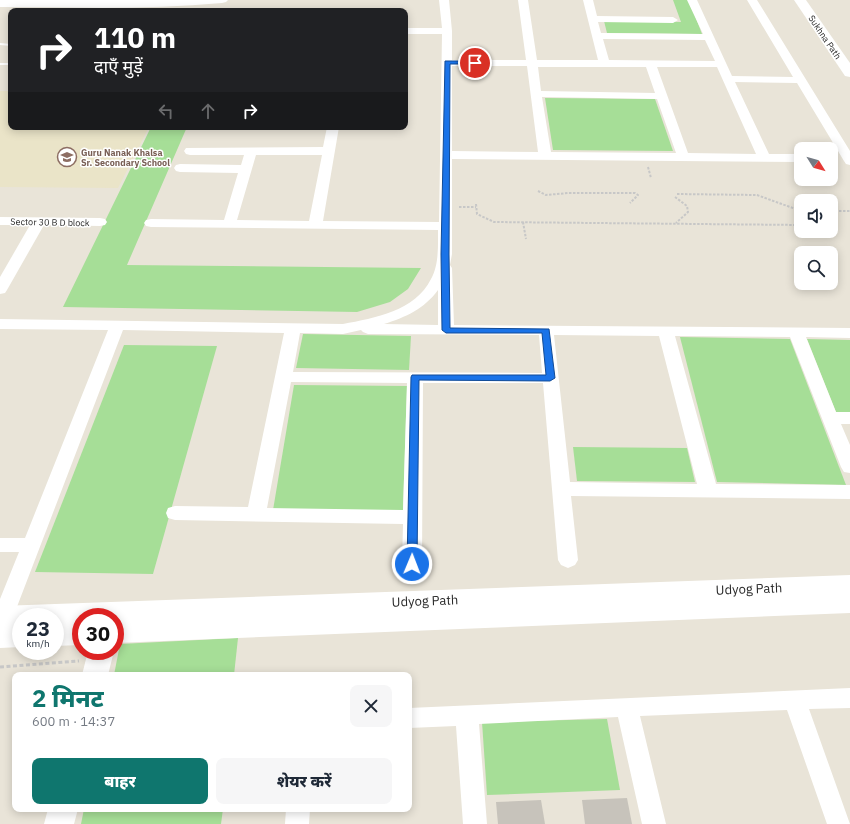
<!DOCTYPE html>
<html lang="hi">
<meta charset="utf-8">
<style>
:root{--surface:#fff;--page:#f6f6f7;--text:#1f2937;--muted:#747a83;--accent:#0f766e}
body{margin:0;font-family:"IBM Plex Sans","Noto Sans Devanagari",sans-serif;background:var(--page);color:var(--text);height:100vh;display:flex;flex-direction:column;font-size:15px;white-space:nowrap}
*{box-sizing:border-box;margin:0}
p{font-size:13px;color:var(--muted)}
.icon{flex:none;width:22px;height:22px;fill:none;stroke:currentColor;stroke-width:2;stroke-linecap:round;stroke-linejoin:round}
.map{position:relative;flex:1;overflow:hidden}
.drawer{position:absolute;left:12px;top:672px;width:400px;height:140px;display:flex;flex-direction:column;background:var(--surface);border-radius:8px;box-shadow:0 2px 10px #0003}
.drawer>*{flex:none}
.hud{position:absolute;left:8px;top:8px;width:400px;height:122px;border-radius:8px;box-shadow:0 2px 10px #0003;background:#202124;color:#fff;overflow:hidden}
.needle{width:26px;rotate:127deg}
.controls{position:absolute;left:794px;top:142px;display:grid;gap:8px}
.controls a{display:grid;place-items:center;width:44px;height:44px;border-radius:8px;background:var(--surface);box-shadow:0 2px 10px #0003;font-size:20px}
.speed{position:absolute;left:12px;top:608px;display:flex;gap:8px;font-size:20px;font-weight:700;text-align:center}
.speed>*{display:grid;place-content:center;width:52px;height:52px;border-radius:50%;background:var(--surface);box-shadow:0 2px 10px #0003;line-height:1}
.speed small{font-size:10px;font-weight:400}
.speed .limit{border:6px solid #d22;background:#fff;color:#111}
.pin{position:absolute;display:grid;place-items:center;width:34px;height:34px;color:#fff;margin:-17px;border:2px solid #fff;border-radius:50%;box-shadow:0 1px 4px #0007}
.me{position:absolute;width:44px;margin:-22px;rotate:1deg;stroke-linejoin:round;filter:drop-shadow(0 0 3px #0008)}
.turn{display:flex;align-items:center;gap:14px;height:84px;padding:0 20px;font-size:18px}
.turn .icon{width:52px;height:52px;stroke-width:2.5}
.turn b{display:block;font-size:28px;line-height:34px}
.lanes{display:flex;align-items:center;height:38px;padding:0 20px;background:#0003;justify-content:center;gap:20px;direction:ltr}
.lanes .off{opacity:.35}
.round{display:grid;place-items:center;flex:none;width:42px;height:42px;border-radius:8px;background:var(--page)}
.overview{display:flex;align-items:center;justify-content:space-between;height:68px;padding:0 20px}
h1{font-size:24px;font-weight:800;line-height:30px;color:var(--accent)}
.action{display:flex;gap:8px;margin-top:auto;padding:8px 20px}
.action a{flex:1;height:46px;border-radius:8px;background:var(--accent);color:#fff;font-size:16px;font-weight:800;line-height:46px;text-align:center}
.action a+a{background:var(--page);color:var(--text)}
.map>svg:first-child{display:block}
.education{fill:#eae4c8}
.green{fill:#a6de97}
.building{fill:#c7c3bb}
.lines{fill:none;stroke-linecap:round;stroke-linejoin:round}
.path-far1{stroke:#c7c7c7;stroke-width:2;stroke-dasharray:2.5 1.5;stroke-linecap:butt}
.path{stroke:#c7c7c7;stroke-width:3;stroke-dasharray:4 2.5;stroke-linecap:butt}
.service{fill:#fff;fill-rule:evenodd}
.minor{fill:#fff;fill-rule:evenodd}
.tertiary{fill:#fff;fill-rule:evenodd}
.secondary{fill:#fff;fill-rule:evenodd}
.route{fill:#1a73e8;stroke:#114b97}
.labels{text-anchor:middle;dominant-baseline:central;stroke-width:3;stroke-linejoin:round;paint-order:stroke}
.far-street-label{font-size:9px;fill:#272727;stroke:#fff}
.far-education-label{font-size:9px;font-weight:bold;fill:#785e54;stroke:#fff;text-anchor:start}
.near-street-label{font-size:13px;fill:#272727;stroke:#fff}
</style>
<div class="map">
<svg width="850" height="824" viewBox="0 0 850 824">
<rect width="100%" height="100%" fill="#e9e4d8"/>
<g class="education">
<polygon points="97,9 240,11 95,11"/>
<polygon points="0,91 11,91 11,127 149,127 118,188 0,187"/>
</g>
<g class="green">
<polygon points="673,0 689,0 702,34 607,33 604,21 681,22"/>
<polygon points="545,98 655,99 673,151 553,150"/>
<polygon points="151,127 187,127 127,265 421,268 408,289 390,302 357,312 63,307"/>
<polygon points="303,334 411,336 409,370 296,368"/>
<polygon points="680,337 790,339 846,485 717,482"/>
<polygon points="807,339 850,340 850,412 836,412"/>
<polygon points="124,345 217,346 153,574 35,572"/>
<polygon points="294,385 407,386 403,510 273,510"/>
<polygon points="573,447 687,448 695,482 577,481"/>
<polygon points="238,638 234,675 114,675 120,644"/>
<polygon points="607,719 620,790 487,795 482,722"/>
<polygon points="84,809 223,809 221,824 81,824"/>
</g>
<g class="building">
<polygon points="627,798 632,824 585,824 582,800"/>
<polygon points="541,800 545,824 498,824 496,802"/>
</g>
<g class="lines">
<g class="path-far1">
<polyline points="648,167 651,178"/>
<polyline points="538,191 546,195 568,193 635,193 638,195 630,203"/>
<polyline points="677,194 757,195 801,211"/>
<polyline points="675,197 687,206 688,212 676,223"/>
<polyline points="476,204 477,214 494,222 801,225"/>
<polyline points="459,207 476,207"/>
<polyline points="831,211 850,211"/>
<polyline points="831,213 837,220 831,224"/>
<polyline points="523,222 526,239"/>
</g>
<polyline class="path" points="0,667 79,661"/>
<g class="service">
<polygon points="0,43 11,44 11,46 0,45"/>
<rect x="0" y="63" width="11" height="2"/>
</g>
<g class="minor">
<path d="M439,0H449L452,31V60H526L518,0H528L537,60H598L583,0H593L597,16L673,17L678,20L673,23L598,22L601,33L703,34L687,0H697L732,76L793,77L747,0H757L850,151V165L846,164L844,161L797,83L735,82L769,154H801V162L452,159V254L450,265L452,268L454,325L850,328V338L806,337L836,412H850V424H841L850,445V473L844,472L841,467L790,337L675,336L716,484L850,485V499L571,496L578,560L575,565L568,568L561,565L558,560L543,383H423L422,564L419,569L412,572L405,569L402,564L403,524L175,520L168,518L166,513L168,508L175,506L248,507L284,333L123,330L10,625L7,631L0,634V599L19,552H0V538H25L108,330L0,329V319L343,324C375,318 415,311 431,279C439,265 438,246 438,230L151,227L146,226L144,223L146,220L151,219L224,220L238,173L180,172L176,171L174,168L176,165L180,164L241,165L244,155H190L186,154L184,151L186,148L323,147L327,127H339L323,221L439,222L442,34H405V28H442ZM603,39L705,40L715,61L609,60ZM452,66H527L538,152L452,151ZM538,67H646L655,93L541,91ZM657,67H717L756,154L688,153ZM542,97L657,99L676,153L551,152ZM256,155H322L309,221L237,220ZM438,290V325L384,324C406,317 424,309 438,290ZM361,330L363,332L368,334L539,335L542,373L293,372L300,333L343,334ZM554,335L659,336L697,484L570,482ZM291,382L407,383L403,510L267,508Z"/>
<polygon points="0,217 100,218 105,219 107,222 105,225 100,226 44,225 7,290 5,293 0,294 0,277 30,225 0,225"/>
<polygon points="850,688 850,708 809,709 850,824 827,824 787,710 640,716 666,824 642,824 618,717 479,724 487,824 463,824 456,726 409,728 409,708"/>
<polygon points="286,809 310,809 309,824 285,824"/>
</g>
<g class="tertiary">
<path d="M0,0H228L226,2L222,3C148,10 74,7 0,7Z"/>
<polygon points="88,651 114,651 108,675 82,675"/>
<polygon points="48,809 78,809 74,824 44,824"/>
</g>
<g class="secondary">
<polygon points="794,0 806,0 850,63 850,77 845,76"/>
<polygon points="850,575 850,613 115,643 115,617 81,617 81,645 55,646 55,617 21,617 21,647 0,648 0,606"/>
</g>
</g>
<polygon class="route" points="445,61 475,61 478,63 475,64 450,64 449,254 450,328 549,329 555,378 550,381 419,380 417,564 416,567 412,568 408,567 407,564 411,377 412,375 546,375 542,333 446,333 442,330 441,254"/>
<defs>
<symbol id="school-ring" viewBox="-11 -11 22 22"><circle r="9.5" fill="#fff" stroke="#8d6e63" stroke-width="1.5"/><path d="M0-5L7-2L0 1L-7-2ZM-4 1L0 2.5L4 1V4Q0 6-4 4Z" fill="#8d6e63"/></symbol>
</defs>
<g fill-rule="evenodd">
<use href="#school-ring" x="56" y="146" width="22" height="22"/>
</g>
<g class="labels">
<g class="far-street-label">
<text transform="translate(825 37) rotate(56)">Sukhna Path</text>
<text transform="translate(50 222) rotate(1)">Sector 30 B D block</text>
</g>
<g class="far-education-label">
<text x="81" y="152">Guru Nanak Khalsa<tspan x="81" dy="10">Sr. Secondary School</tspan></text>
</g>
<g class="near-street-label">
<text transform="translate(749 589) rotate(-2)">Udyog Path</text>
<text transform="translate(425 601) rotate(-2)">Udyog Path</text>
</g>
</g>
</svg>
<div class="controls">
<a><svg class="needle" viewBox="-14 -14 28 28"><path d="M0-13l5 13h-10z" fill="#e53935"/><path d="M0 13l5-13h-10z" fill="#747a83"/></svg></a>
<a><svg class="icon" aria-label="sound" viewBox="0 0 24 24"><path d="M4 9h4l5-4v14l-5-4H4zM17 9q2 3 0 6"/></svg></a>
<a><svg class="icon" aria-label="search" viewBox="0 0 24 24"><circle cx="10" cy="10" r="6"/><path d="M15 15l6 6"/></svg></a>
</div>
<div class="speed"><div>23<small>km/h</small></div><div class="limit">30</div></div>
<div class="pin" style="left:475px;top:63px;background:#d93025"><svg class="icon" aria-label="arrive" viewBox="0 0 24 24"><path d="M6 21V4h12l-3 4 3 4H6"/></svg></div>
<svg class="me" style="left:412px;top:564px" viewBox="-20 -20 40 40"><circle r="17" fill="#1a73e8" stroke="#fff" stroke-width="3"/><path d="M0-11L8 9 0 5-8 9z" fill="#fff"/></svg>
<div class="hud">
<div class="turn"><svg class="icon" aria-label="right" viewBox="0 0 24 24"><path d="M7 20v-9h11M14 6l5 5-5 5"/></svg><div><b>110 m</b>दाएँ मुड़ें</div></div>
<div class="lanes"><svg class="icon off" aria-label="left" viewBox="0 0 24 24"><path d="M17 20v-9H6M10 6l-5 5 5 5"/></svg><svg class="icon off" aria-label="ahead" viewBox="0 0 24 24"><path d="M12 20V5M6 11l6-6 6 6"/></svg><svg class="icon" aria-label="right" viewBox="0 0 24 24"><path d="M7 20v-9h11M14 6l5 5-5 5"/></svg></div>
</div>
<section class="drawer">
<div class="overview"><div><h1>2 मिनट</h1><p>600 m · 14:37</p></div><a class="round"><svg class="icon" aria-label="close" viewBox="0 0 24 24"><path d="M6 6l12 12M18 6L6 18"/></svg></a></div>
<div class="action"><a>बाहर</a><a>शेयर करें</a></div>
</section>
</div>
